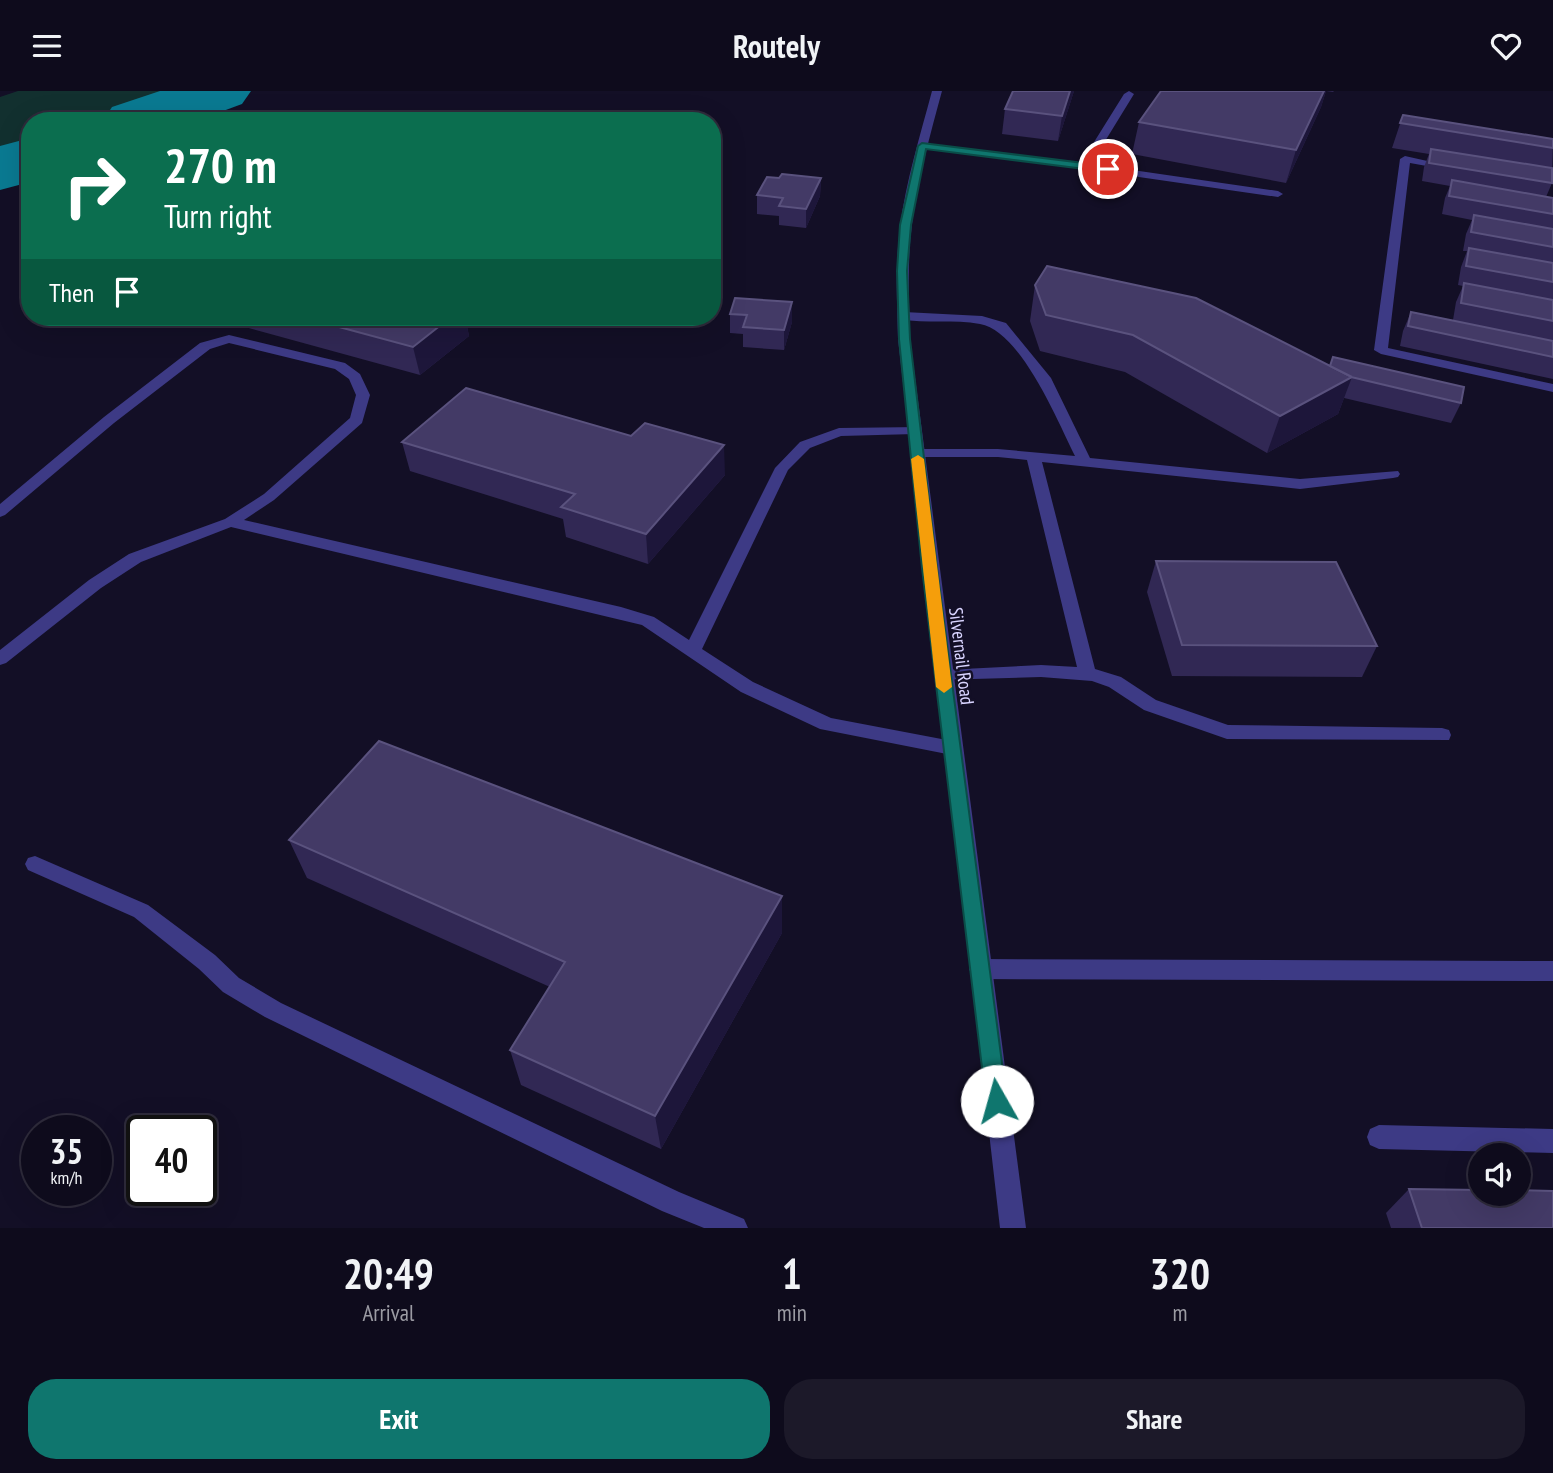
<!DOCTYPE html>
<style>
:root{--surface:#0e0b1c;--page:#1c1929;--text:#f1f3f6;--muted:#9b9ba3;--line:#2e2b3b;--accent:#0f766e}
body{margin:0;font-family:"PT Sans Narrow",sans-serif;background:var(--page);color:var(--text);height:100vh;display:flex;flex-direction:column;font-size:26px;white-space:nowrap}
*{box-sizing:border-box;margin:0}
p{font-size:23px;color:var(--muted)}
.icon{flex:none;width:38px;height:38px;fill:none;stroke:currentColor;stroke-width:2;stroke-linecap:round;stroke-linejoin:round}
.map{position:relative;height:1137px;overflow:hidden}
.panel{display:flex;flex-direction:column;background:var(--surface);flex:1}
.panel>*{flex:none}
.guide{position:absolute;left:21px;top:21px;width:700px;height:214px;border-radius:28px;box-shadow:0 7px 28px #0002,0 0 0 2px var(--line);background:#0b6e4f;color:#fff;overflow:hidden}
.controls{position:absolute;left:1468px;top:1052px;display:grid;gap:14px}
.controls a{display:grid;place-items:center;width:63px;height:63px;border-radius:50%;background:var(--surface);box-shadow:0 7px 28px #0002,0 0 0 2px var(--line);font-size:35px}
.speed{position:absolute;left:21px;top:1024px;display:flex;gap:14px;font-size:35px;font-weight:700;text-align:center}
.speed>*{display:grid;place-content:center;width:91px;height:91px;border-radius:50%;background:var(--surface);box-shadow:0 7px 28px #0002,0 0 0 2px var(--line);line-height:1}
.speed small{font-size:18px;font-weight:400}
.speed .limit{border:4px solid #111;border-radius:10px;background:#fff;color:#111}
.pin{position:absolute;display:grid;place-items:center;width:60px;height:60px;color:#fff;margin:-30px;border:4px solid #fff;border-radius:50%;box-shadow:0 2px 7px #0007}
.me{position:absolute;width:77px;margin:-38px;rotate:353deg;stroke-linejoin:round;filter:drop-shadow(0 0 5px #0008)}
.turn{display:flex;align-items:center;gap:24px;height:147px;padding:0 28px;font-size:32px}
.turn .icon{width:91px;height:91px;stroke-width:2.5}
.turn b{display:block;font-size:49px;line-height:60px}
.then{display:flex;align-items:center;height:66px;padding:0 28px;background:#0003;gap:14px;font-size:26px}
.eta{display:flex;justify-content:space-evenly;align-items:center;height:119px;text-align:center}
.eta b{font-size:42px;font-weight:600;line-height:49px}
.cta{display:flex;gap:14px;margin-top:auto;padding:14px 28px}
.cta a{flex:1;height:80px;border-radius:28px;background:var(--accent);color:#fff;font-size:28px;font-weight:600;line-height:80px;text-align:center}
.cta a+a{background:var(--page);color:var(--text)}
header{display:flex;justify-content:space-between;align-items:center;height:91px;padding:0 28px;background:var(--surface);font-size:32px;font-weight:600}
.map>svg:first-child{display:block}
.green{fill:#12302f}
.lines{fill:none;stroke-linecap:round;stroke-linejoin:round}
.taxiway{fill:#0a7a92;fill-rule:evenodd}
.service{fill:#3d3a85;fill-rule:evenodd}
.tertiary{fill:#3d3a85;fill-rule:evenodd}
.wall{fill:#312854}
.shaded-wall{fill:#1d163a}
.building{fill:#433a66;stroke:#5a527e;stroke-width:2}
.route{fill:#0f766e;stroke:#0a4d48;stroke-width:2}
.slow{fill:#f59e0b}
.labels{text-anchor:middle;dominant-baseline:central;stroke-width:5;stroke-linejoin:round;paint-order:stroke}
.street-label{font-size:19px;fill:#d9d4ff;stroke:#130f26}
</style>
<header><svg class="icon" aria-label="menu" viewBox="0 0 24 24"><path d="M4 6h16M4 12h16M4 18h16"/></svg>Routely<svg class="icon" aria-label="heart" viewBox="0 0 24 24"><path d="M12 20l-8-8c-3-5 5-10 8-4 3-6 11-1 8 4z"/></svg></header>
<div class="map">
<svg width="1553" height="1137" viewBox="0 0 1553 1137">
<rect width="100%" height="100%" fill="#130f26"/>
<polygon class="green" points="18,0 194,0 108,30 30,30 30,57 0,67 0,6"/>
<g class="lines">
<g class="taxiway">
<polygon points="160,0 251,0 242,13 196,30 103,30 112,16"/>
<polygon points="30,47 30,91 0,99 0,55"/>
</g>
<g class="service">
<polygon points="1129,0 1134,3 1091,73 1278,100 1283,103 1278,106 979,63 922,58 917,55 922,52 1081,72 1124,3"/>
<polygon points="1405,65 1454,76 1449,79 1410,72 1388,257 1553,293 1553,301 1381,263 1374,259 1400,68"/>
<path d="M904,221L982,225L1006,232L1051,287L1090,367L1300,388L1398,380L1400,383L1398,386L1393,387L1300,398L1042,371L1095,578L1121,586L1156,609L1228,634L1442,637L1449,639L1451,644L1449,649L1227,648L1144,619L1109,596L1092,590L1041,586L937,589L934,585L937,581L943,579L1041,574L1077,576L1027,369L998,366H917L910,362L917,358H998L1075,365C1058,331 1021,240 980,233C954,228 926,233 900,228L898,225Z"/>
<polygon points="229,244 345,272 360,283 370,304 362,332 274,409 244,429 621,516 654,526 689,549 775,377 800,351 839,337 920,336 920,342 915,343 841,345 810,357 788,379 702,558 753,591 831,627 952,650 959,652 961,657 959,662 952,664 820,638 741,601 642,534 231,436 141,471 101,497 6,572 0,574 0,559 89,489 129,463 225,428 264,403 350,327 356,304 349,288 335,278 229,252 210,258 114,332 5,424 0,426 0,413 104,326 200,252"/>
<polygon points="35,765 148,814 215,864 239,887 281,912 679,1101 744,1128 748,1137 704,1137 662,1120 265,926 223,901 199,878 134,826 28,779 25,773 28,767"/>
<polygon points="980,868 1553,870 1553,890 980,888 972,885 969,878 972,871"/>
<polygon points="1379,1034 1553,1038 1553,1062 1379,1058 1370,1054 1367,1046 1370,1038"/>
</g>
<path class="tertiary" d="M932,0H942C930,44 918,88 912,133C907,172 909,210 910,248L1026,1137H1000L898,248C897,210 895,173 900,136C906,90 920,45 932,0Z"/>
</g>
<g class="wall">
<polygon points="1074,0 1058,50 1002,43 1005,18"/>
<polygon points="1161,0 1334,0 1333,1 1326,0 1321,16 1286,92 1132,63 1139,31"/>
<polygon points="1403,24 1553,48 1552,92 1546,106 1553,107 1553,288 1400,255 1403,240 1411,221 1453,229 1456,211 1463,195 1458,194 1461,176 1467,160 1463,160 1466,143 1472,129 1442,123 1445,107 1450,95 1422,90 1424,76 1429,63 1392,57"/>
<polygon points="779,87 821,87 820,105 806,137 779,134 779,125 757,123 757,104"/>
<polygon points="1035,194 1330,275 1461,312 1451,332 1344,307 1338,323 1267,362 1125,281 1040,260 1030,230"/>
<polygon points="735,207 792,231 784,259 743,256 743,243 730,242 730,223"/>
<polygon points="215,226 465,226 469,245 420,284 216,228"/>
<polygon points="620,226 645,226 641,230"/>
<polygon points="402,351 725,384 648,473 566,446 563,428 410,380"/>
<polygon points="1156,470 1377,555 1362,586 1172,585 1147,501"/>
<polygon points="289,749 782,842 661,1058 521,994 510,959 550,896 307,787"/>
<polygon points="1409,1098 1553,1137 1391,1137 1386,1122"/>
</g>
<g class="shaded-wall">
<polygon points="1070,0 1074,0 1058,50 1062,25"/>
<polygon points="1324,0 1326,0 1321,16 1286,92 1296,59"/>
<polygon points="821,87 820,105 806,137 806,118"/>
<polygon points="792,211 792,231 784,259 784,239"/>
<polygon points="451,226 465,226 469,245 420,284 413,256"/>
<polygon points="1352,286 1338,323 1267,362 1280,325"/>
<polygon points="724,354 725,384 648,473 646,443"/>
<polygon points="782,805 782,842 661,1058 655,1025"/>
</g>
<g class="building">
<polygon points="1013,0 1070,0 1062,25 1005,18"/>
<polygon points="1161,0 1324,0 1296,59 1139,31"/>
<polygon points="1403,24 1553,48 1553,57 1400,32"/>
<polygon points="1431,58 1552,77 1552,92 1429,72"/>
<polygon points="782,83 821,87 806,118 779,115 783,107 757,104 767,86 779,87"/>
<polygon points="1452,89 1553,107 1553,123 1449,105"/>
<polygon points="1474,124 1553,138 1553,156 1471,141"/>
<polygon points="1469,157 1553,172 1553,191 1466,175"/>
<polygon points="1047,175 1196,207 1352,286 1280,325 1133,244 1046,224 1035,194"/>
<polygon points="1464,192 1553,209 1553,230 1461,212"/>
<polygon points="735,207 792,211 784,239 743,236 747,224 730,223"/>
<polygon points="1411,221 1553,250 1553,266 1408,235"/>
<polygon points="302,226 451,226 413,256"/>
<polygon points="1333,266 1464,296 1461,312 1351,286 1352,286 1330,275"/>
<polygon points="466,297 631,345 645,332 724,354 646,443 561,416 575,403 402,351"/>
<polygon points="1156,470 1336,471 1377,555 1182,554"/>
<polygon points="379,650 782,805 655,1025 510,959 565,871 289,749"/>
<polygon points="1409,1098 1480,1099 1480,1102 1519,1102 1519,1099 1553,1100 1553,1137 1422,1137"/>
</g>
<polygon class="route" points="922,52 1108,75 1113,78 1108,81 926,58 911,134 907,180 910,248 937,477 1007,1010 1004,1017 997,1020 989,1017 986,1010 922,477 899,248 897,180 900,134 918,55"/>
<polygon class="slow" points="918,364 924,368 952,596 944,602 936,596 911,368"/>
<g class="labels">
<g class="street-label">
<text transform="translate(962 565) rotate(83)">Silvernail Road</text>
</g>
</g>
</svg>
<div class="controls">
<a><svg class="icon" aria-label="sound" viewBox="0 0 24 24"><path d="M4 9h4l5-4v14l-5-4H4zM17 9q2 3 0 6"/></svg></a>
</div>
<div class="speed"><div>35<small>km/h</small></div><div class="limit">40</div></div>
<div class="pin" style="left:1108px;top:78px;background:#d93025"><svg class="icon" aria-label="arrive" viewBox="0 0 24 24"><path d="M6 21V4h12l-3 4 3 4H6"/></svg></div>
<svg class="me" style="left:997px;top:1010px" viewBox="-20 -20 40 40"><circle r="19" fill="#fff"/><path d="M0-13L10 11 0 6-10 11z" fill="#0f766e"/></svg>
<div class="guide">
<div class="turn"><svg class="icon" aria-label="right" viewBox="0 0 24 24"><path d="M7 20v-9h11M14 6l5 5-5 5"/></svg><div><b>270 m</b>Turn right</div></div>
<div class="then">Then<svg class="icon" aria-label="arrive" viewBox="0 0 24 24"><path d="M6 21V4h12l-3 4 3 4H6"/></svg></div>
</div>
</div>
<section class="panel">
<div class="eta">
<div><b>20:49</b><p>Arrival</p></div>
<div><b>1</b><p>min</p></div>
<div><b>320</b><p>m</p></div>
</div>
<div class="cta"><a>Exit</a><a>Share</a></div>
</section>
